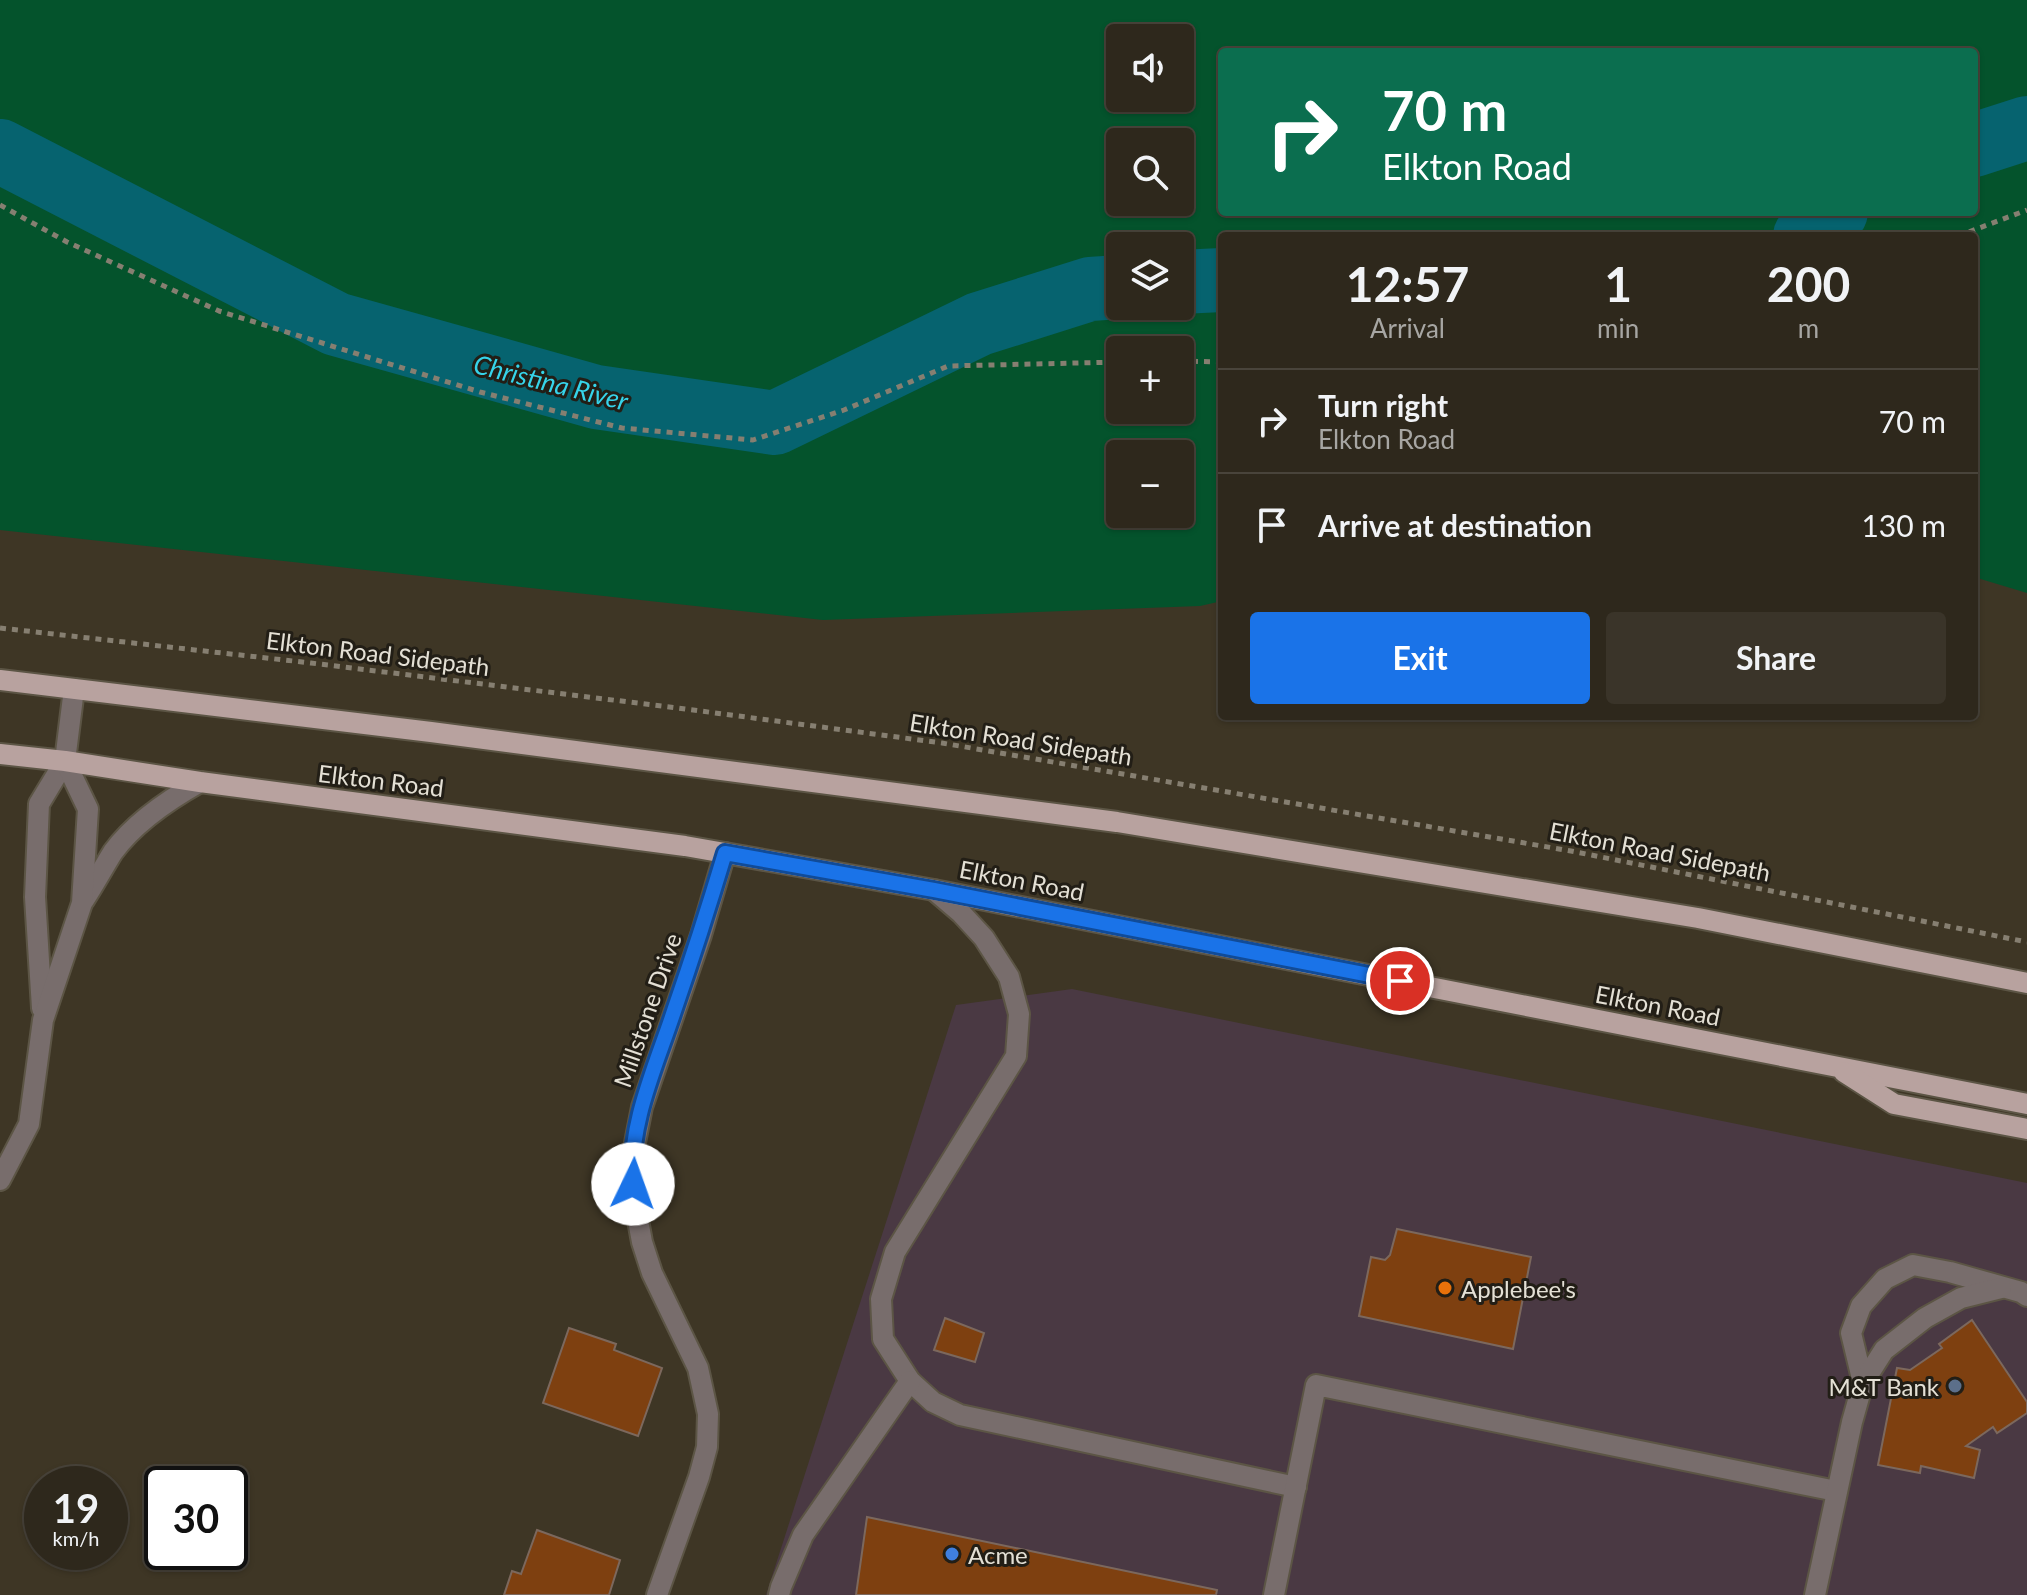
<!DOCTYPE html>
<meta charset="utf-8">
<style>
:root{--surface:#2e281c;--page:#3a3429;--text:#f1f3f6;--muted:#a7a6a3;--line:#49443b;--accent:#1a73e8}
body{margin:0;font-family:Lato,sans-serif;background:var(--page);color:var(--text);height:100vh;display:flex;flex-direction:column;font-size:30px;white-space:nowrap}
*{box-sizing:border-box;margin:0}
p{font-size:26px;color:var(--muted)}
.icon{flex:none;width:44px;height:44px;fill:none;stroke:currentColor;stroke-width:2;stroke-linecap:round;stroke-linejoin:round}
.map{position:relative;flex:1;overflow:hidden}
.side{position:absolute;left:1218px;top:232px;width:760px;height:488px;display:flex;flex-direction:column;background:var(--surface);border-radius:8px;box-shadow:0 2px 6px #0004,0 0 0 2px var(--line)}
.side>*{flex:none}
.banner{position:absolute;left:1218px;top:48px;width:760px;height:168px;border-radius:8px;box-shadow:0 2px 6px #0004,0 0 0 2px var(--line);background:#0b6e4f;color:#fff;overflow:hidden}
.controls{position:absolute;left:1106px;top:24px;display:grid;gap:16px}
.controls a{display:grid;place-items:center;width:88px;height:88px;border-radius:8px;background:var(--surface);box-shadow:0 2px 6px #0004,0 0 0 2px var(--line);font-size:40px}
.speed{position:absolute;left:24px;top:1466px;display:flex;gap:16px;font-size:40px;font-weight:700;text-align:center}
.speed>*{display:grid;place-content:center;width:104px;height:104px;border-radius:50%;background:var(--surface);box-shadow:0 2px 6px #0004,0 0 0 2px var(--line);line-height:1}
.speed small{font-size:20px;font-weight:400}
.speed .limit{border:4px solid #111;border-radius:12px;background:#fff;color:#111}
.pin{position:absolute;display:grid;place-items:center;width:68px;height:68px;color:#fff;margin:-34px;border:4px solid #fff;border-radius:50%;box-shadow:0 2px 8px #0007}
.me{position:absolute;width:88px;margin:-44px;rotate:3deg;stroke-linejoin:round;filter:drop-shadow(0 0 6px #0008)}
.turn{display:flex;align-items:center;gap:28px;height:168px;padding:0 32px;font-size:36px}
.turn .icon{width:104px;height:104px;stroke-width:2.5}
.turn b{display:block;font-size:56px;line-height:68px}
.eta{display:flex;justify-content:space-evenly;align-items:center;height:136px;text-align:center}
.eta b{font-size:48px;font-weight:700;line-height:56px}
.cta{display:flex;gap:16px;margin-top:auto;padding:16px 32px}
.cta a{flex:1;height:92px;border-radius:8px;background:var(--accent);color:#fff;font-size:32px;font-weight:700;line-height:92px;text-align:center}
.cta a+a{background:var(--page);color:var(--text)}
ul{padding:0;list-style:none}
li{display:flex;align-items:center;gap:24px;height:104px;padding:0 32px;border-top:2px solid var(--line)}
li div{flex:1}
li b{display:block;font-size:30px}
li em{font-style:normal}
.map>svg:first-child{display:block}
.commercial{fill:#4a3943}
.green{fill:#04532c;fill-rule:evenodd}
.lines{fill:none;stroke-linecap:round;stroke-linejoin:round}
.river{stroke:#06636f;stroke-width:64}
.building{fill:#7e4010;stroke:#7c685d;stroke-width:2}
.minor-casing{stroke:#5c5545;stroke-width:24}
.major-casing{stroke:#5c5545;stroke-width:24}
.path{stroke:#867f71;stroke-width:5;stroke-dasharray:6 6;stroke-linecap:butt}
.minor{stroke:#786d6c;stroke-width:20}
.major{stroke:#b8a29f;stroke-width:20}
.route-casing{stroke:#114b97;stroke-width:20}
.route{stroke:#1a73e8;stroke-width:14}
.food-dot{fill:#e8710a;stroke:#221e16;stroke-width:3}
.service-dot{fill:#5c6f8a;stroke:#221e16;stroke-width:3}
.shop-dot{fill:#3f7fe0;stroke:#221e16;stroke-width:3}
.labels{text-anchor:middle;dominant-baseline:central;stroke-width:6;stroke-linejoin:round;paint-order:stroke}
.street-label{font-size:24px;fill:#e4e0d5;stroke:#221e16}
.poi-label{font-size:24px;fill:#e4e0d5;stroke:#221e16;text-anchor:start}
.water-label{font-size:26px;font-style:italic;fill:#36d4ea;stroke:#221e16}
</style>
<div class="map">
<svg width="2027" height="1595" viewBox="0 0 2027 1595">
<rect width="100%" height="100%" fill="#3e3625"/>
<polygon class="commercial" points="1072,989 2027,1183 2027,1595 766,1595 956,1005"/>
<path class="green" d="M0,0H2027V593L1974,577V236H1222V601L1200,606L823,620L0,530ZM1120,38H1180V98H1120ZM1222,52H1974V212H1222ZM1180,142V202H1120V142ZM1180,246V306H1120V246ZM1120,350H1180V410H1120ZM1120,454H1180V514H1120Z"/>
<g class="lines">
<g class="river">
<polyline points="1974,145 2027,128"/>
<polyline points="0,151 336,324 596,397 775,423 979,324 1090,289 1120,287"/>
<polyline points="1805,236 1836,212"/>
<polyline points="1180,282 1222,280"/>
</g>
</g>
<g class="building">
<polygon points="1397,1229 1531,1257 1513,1349 1359,1316 1371,1257 1385,1260 1390,1255"/>
<polygon points="945,1318 984,1333 975,1362 934,1350"/>
<polygon points="1972,1320 2027,1402 2027,1413 1997,1433 1993,1427 1966,1446 1980,1450 1974,1478 1921,1466 1920,1473 1878,1465 1897,1368 1910,1370 1942,1348 1939,1344"/>
<polygon points="569,1328 616,1344 614,1350 662,1368 638,1436 543,1403"/>
<polygon points="867,1517 1217,1590 1216,1595 856,1595"/>
<polygon points="537,1530 620,1560 609,1595 504,1595 512,1571 521,1574"/>
</g>
<g class="lines">
<defs>
<g id="minor">
<polyline points="934,890 961,913 984,938 1009,977 1019,1014 1016,1056 895,1252 881,1299 883,1339 910,1381 933,1402 960,1415 1296,1487"/>
<path d="M84,900C94,885 103,868 113,852C135,822 168,800 200,782"/>
<polyline points="42,1008 35,897 39,804 65,761 74,689"/>
<polyline points="0,1180 29,1124 43,1020 82,903 88,809 65,761"/>
<polyline points="1863,1383 1851,1333 1861,1306 1885,1279 1913,1265 1950,1272 2021,1292 2027,1296"/>
<polyline points="657,1595 699,1477 707,1447 708,1414 698,1368 652,1273 642,1242 635,1204 631,1163 642,1107 701,935 725,853"/>
<polyline points="779,1595 781,1587 803,1535 910,1381"/>
<polyline points="1274,1595 1316,1385 1836,1491"/>
<polyline points="1815,1595 1852,1422 1863,1383 1884,1350 1925,1318 1961,1298 2001,1288"/>
</g>
<g id="major">
<polyline points="0,680 431,732 1117,822 1698,918 2027,983"/>
<polyline points="0,754 65,761 200,782 685,846 934,890 2027,1104"/>
<polyline points="1844,1072 1894,1104 2027,1129"/>
</g>
</defs>
<use href="#minor" class="minor-casing"/>
<use href="#major" class="major-casing"/>
<g class="path">
<polyline points="0,205 67,242 219,311 480,392 622,428 753,440 844,410 948,366 1120,362"/>
<polyline points="1958,236 2027,210"/>
<polyline points="1180,361 1222,362"/>
<polyline points="0,628 311,663 678,708 942,743 1571,851 2027,942"/>
</g>
<use href="#minor" class="minor"/>
<use href="#major" class="major"/>
</g>
<g class="lines">
<defs>
<path id="route" d="M633,1184C628,1125 656,1066 674,1011C692,959 709,906 725,853L934,890L1400,981"/>
</defs>
<use href="#route" class="route-casing"/>
<use href="#route" class="route"/>
</g>
<circle class="food-dot" cx="1445" cy="1288" r="8"/>
<circle class="service-dot" cx="1955" cy="1386" r="8"/>
<circle class="shop-dot" cx="952" cy="1554" r="8"/>
<g class="labels">
<g class="street-label">
<text transform="translate(378 653) rotate(7)">Elkton Road Sidepath</text>
<text transform="translate(1021 739) rotate(9)">Elkton Road Sidepath</text>
<text transform="translate(381 780) rotate(7)">Elkton Road</text>
<text transform="translate(1660 851) rotate(11)">Elkton Road Sidepath</text>
<text transform="translate(1022 880) rotate(11)">Elkton Road</text>
<text transform="translate(1658 1005) rotate(11)">Elkton Road</text>
<text transform="translate(647 1010) rotate(-71)">Millstone Drive</text>
</g>
<g class="poi-label">
<text x="1461" y="1288">Applebee's</text>
<text x="1939" y="1386" text-anchor="end">M&amp;T Bank</text>
<text x="968" y="1554">Acme</text>
</g>
<g class="water-label">
<text transform="translate(551 382) rotate(14)">Christina River</text>
</g>
</g>
</svg>
<div class="controls">
<a><svg class="icon" aria-label="sound" viewBox="0 0 24 24"><path d="M4 9h4l5-4v14l-5-4H4zM17 9q2 3 0 6"/></svg></a>
<a><svg class="icon" aria-label="search" viewBox="0 0 24 24"><circle cx="10" cy="10" r="6"/><path d="M15 15l6 6"/></svg></a>
<a><svg class="icon" aria-label="layers" viewBox="0 0 24 24"><path d="M12 4l9 5-9 5-9-5zM3 14l9 5 9-5"/></svg></a>
<a>+</a>
<a>−</a>
</div>
<div class="speed"><div>19<small>km/h</small></div><div class="limit">30</div></div>
<div class="pin" style="left:1400px;top:981px;background:#d93025"><svg class="icon" aria-label="arrive" viewBox="0 0 24 24"><path d="M6 21V4h12l-3 4 3 4H6"/></svg></div>
<svg class="me" style="left:633px;top:1184px" viewBox="-20 -20 40 40"><circle r="19" fill="#fff"/><path d="M0-13L10 11 0 6-10 11z" fill="#1a73e8"/></svg>
<div class="banner">
<div class="turn"><svg class="icon" aria-label="right" viewBox="0 0 24 24"><path d="M7 20v-9h11M14 6l5 5-5 5"/></svg><div><b>70 m</b>Elkton Road</div></div>
</div>
<section class="side">
<div class="eta">
<div><b>12:57</b><p>Arrival</p></div>
<div><b>1</b><p>min</p></div>
<div><b>200</b><p>m</p></div>
</div>
<ul>
<li><svg class="icon" aria-label="right" viewBox="0 0 24 24"><path d="M7 20v-9h11M14 6l5 5-5 5"/></svg><div><b>Turn right</b><p>Elkton Road</p></div><em>70 m</em></li>
<li><svg class="icon" aria-label="arrive" viewBox="0 0 24 24"><path d="M6 21V4h12l-3 4 3 4H6"/></svg><div><b>Arrive at destination</b></div><em>130 m</em></li>
</ul>
<div class="cta"><a>Exit</a><a>Share</a></div>
</section>
</div>
